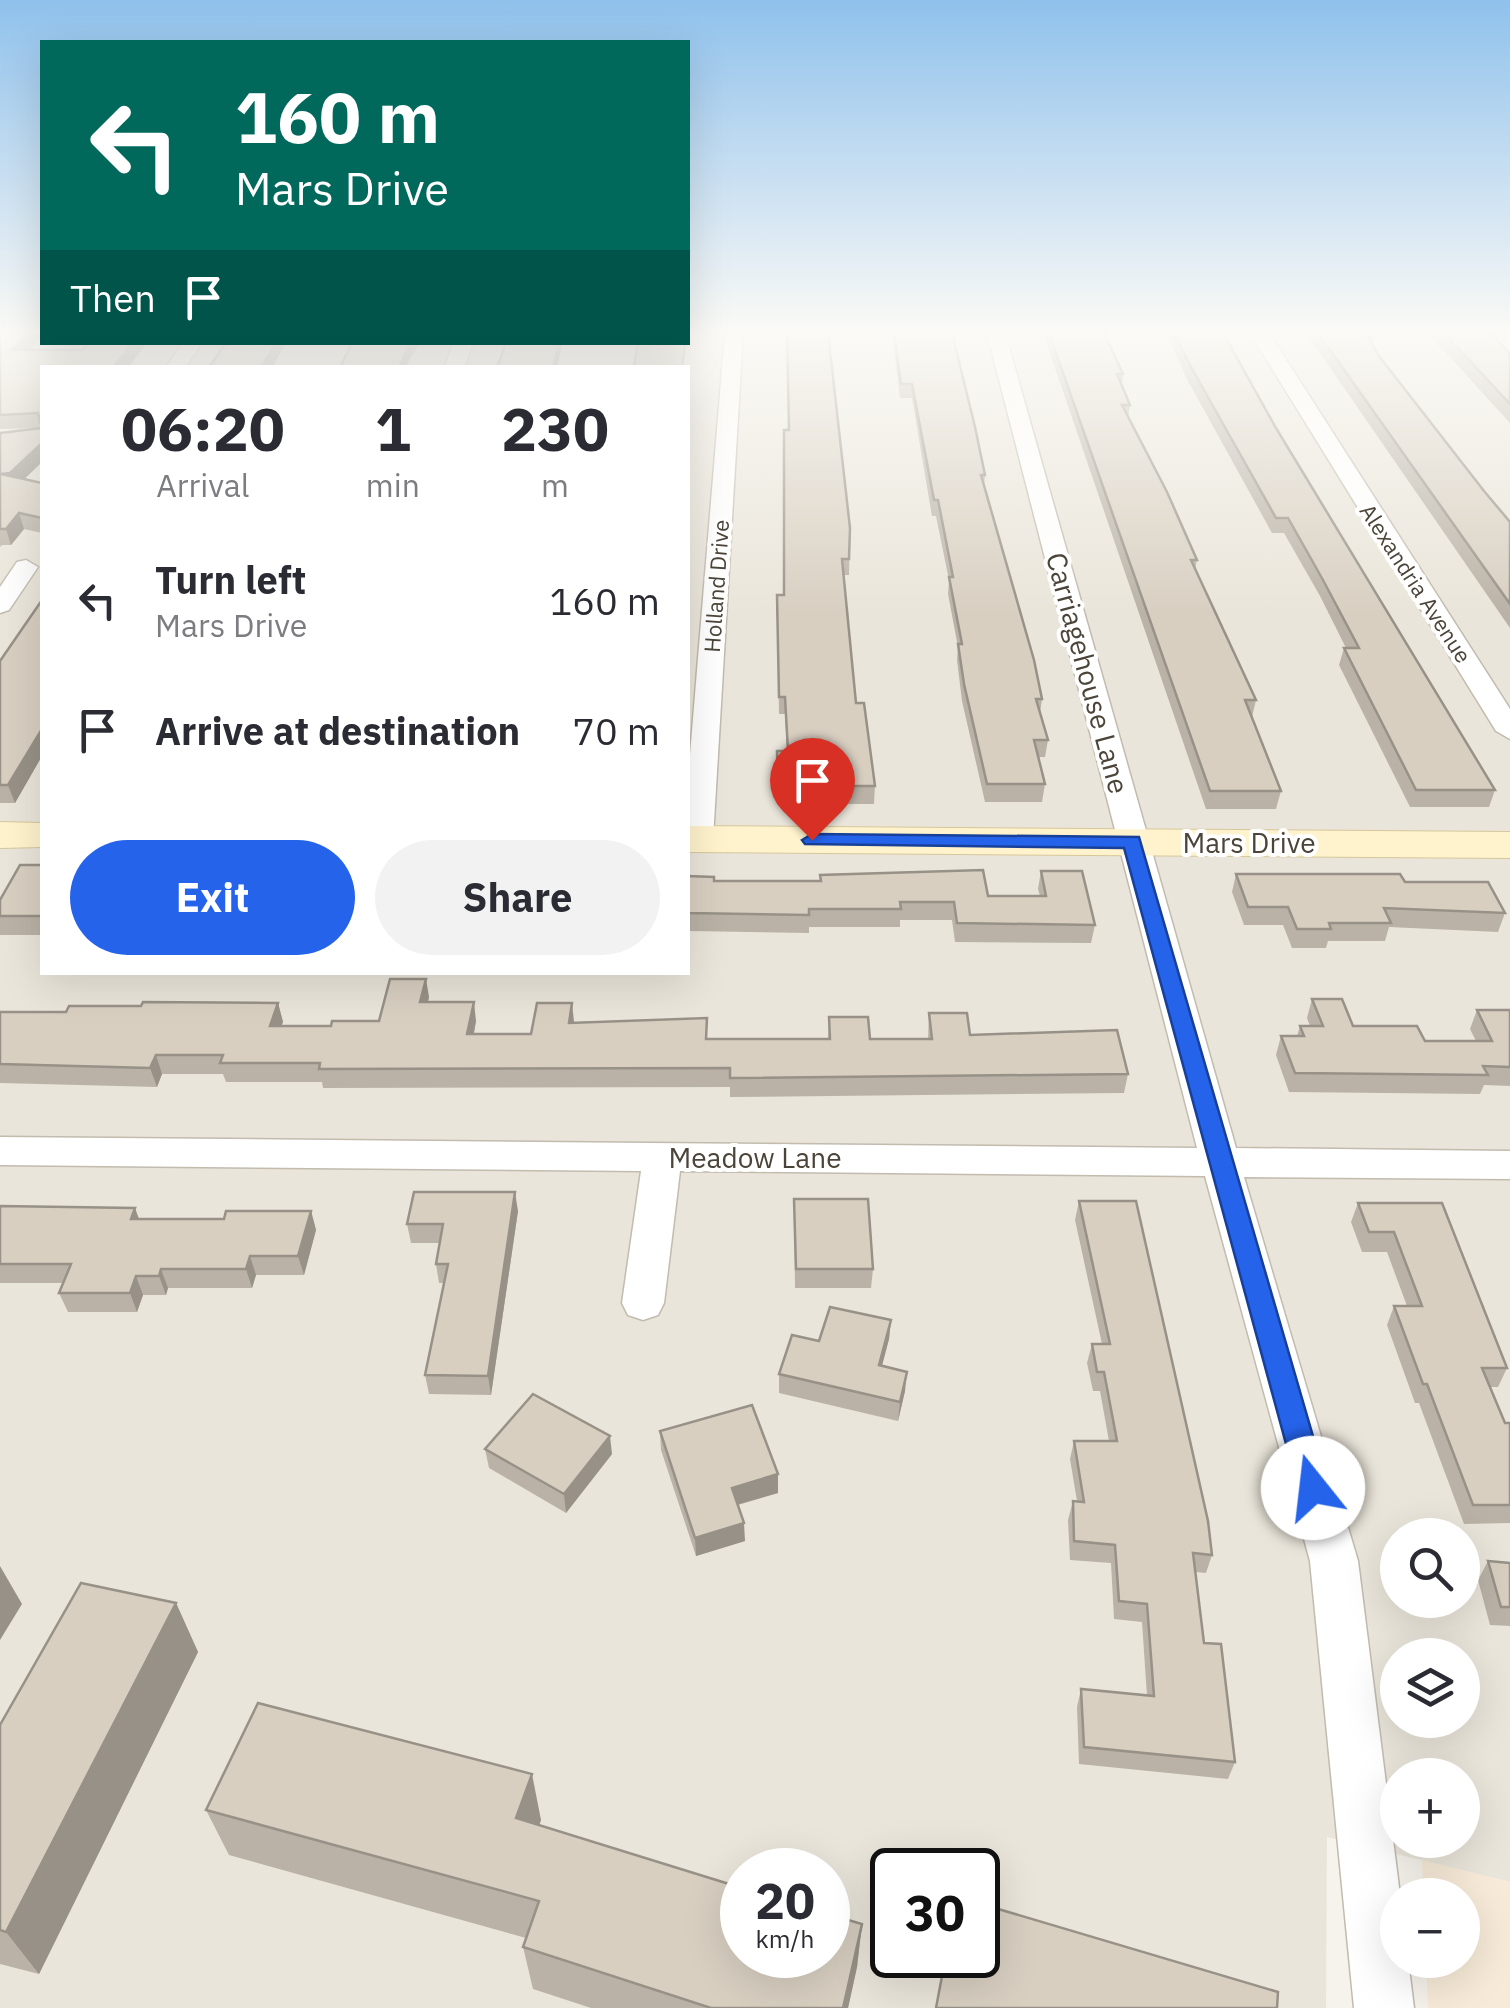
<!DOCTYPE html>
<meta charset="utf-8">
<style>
:root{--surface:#fff;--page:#f2f2f3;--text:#2b2b33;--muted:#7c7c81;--accent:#2563eb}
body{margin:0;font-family:"IBM Plex Sans",sans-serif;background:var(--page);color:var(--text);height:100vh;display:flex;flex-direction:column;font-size:38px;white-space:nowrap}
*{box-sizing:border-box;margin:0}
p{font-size:32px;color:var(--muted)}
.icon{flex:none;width:55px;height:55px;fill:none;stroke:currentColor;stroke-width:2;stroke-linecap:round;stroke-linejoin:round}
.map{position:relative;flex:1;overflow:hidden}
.drawer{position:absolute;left:40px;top:365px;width:650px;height:610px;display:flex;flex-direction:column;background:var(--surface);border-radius:0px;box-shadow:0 10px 40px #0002}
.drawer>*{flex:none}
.hud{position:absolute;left:40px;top:40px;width:650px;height:305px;border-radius:0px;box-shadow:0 10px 40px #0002;background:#00695c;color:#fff;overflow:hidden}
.tools{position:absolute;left:1380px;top:1518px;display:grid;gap:20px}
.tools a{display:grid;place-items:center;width:100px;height:100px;border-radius:50%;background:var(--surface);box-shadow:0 10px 40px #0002;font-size:50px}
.speed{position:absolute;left:720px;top:1848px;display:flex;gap:20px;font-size:50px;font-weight:700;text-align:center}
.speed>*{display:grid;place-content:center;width:130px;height:130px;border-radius:50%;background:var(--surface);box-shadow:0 10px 40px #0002;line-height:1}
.speed small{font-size:25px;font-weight:400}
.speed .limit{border:5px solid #111;border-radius:15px;background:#fff;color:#111}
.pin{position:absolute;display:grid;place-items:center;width:85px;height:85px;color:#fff;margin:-102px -42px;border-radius:50% 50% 50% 0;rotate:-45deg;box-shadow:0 0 10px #0007}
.pin .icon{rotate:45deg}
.me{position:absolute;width:110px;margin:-55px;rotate:344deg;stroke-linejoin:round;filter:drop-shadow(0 0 8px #0008)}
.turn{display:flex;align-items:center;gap:35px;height:210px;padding:0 30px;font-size:45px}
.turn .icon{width:130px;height:130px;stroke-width:2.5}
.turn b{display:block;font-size:70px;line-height:85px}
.then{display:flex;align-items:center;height:95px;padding:0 30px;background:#0003;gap:20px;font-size:38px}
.eta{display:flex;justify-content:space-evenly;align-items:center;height:170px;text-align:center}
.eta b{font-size:60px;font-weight:800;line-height:70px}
.button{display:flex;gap:20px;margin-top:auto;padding:20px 30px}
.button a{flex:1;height:115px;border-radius:60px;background:var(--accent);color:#fff;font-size:40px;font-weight:800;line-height:115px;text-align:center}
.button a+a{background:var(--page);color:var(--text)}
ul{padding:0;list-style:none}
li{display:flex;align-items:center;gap:30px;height:130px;padding:0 30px}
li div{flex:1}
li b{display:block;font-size:38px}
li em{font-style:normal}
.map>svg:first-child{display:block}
.residential{fill:#eae5da;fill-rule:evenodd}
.commercial{fill:#f7ead8}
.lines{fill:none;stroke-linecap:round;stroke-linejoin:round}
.street-casing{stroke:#c2bbae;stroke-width:3}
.secondary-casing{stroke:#d6c79b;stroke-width:2}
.street{fill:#fff;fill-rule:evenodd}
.secondary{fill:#fff3cd;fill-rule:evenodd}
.wall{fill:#bab2a6}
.shaded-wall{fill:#979187}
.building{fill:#d8cfc1;stroke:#979187;stroke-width:2.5}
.route{fill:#2563eb;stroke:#184099;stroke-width:2.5}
.labels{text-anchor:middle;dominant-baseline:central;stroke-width:8;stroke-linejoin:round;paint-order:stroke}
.far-street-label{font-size:22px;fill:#4b4439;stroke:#fff}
.street-label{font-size:28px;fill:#4b4439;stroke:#fff}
</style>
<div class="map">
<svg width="1510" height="2008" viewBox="0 0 1510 2008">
<rect width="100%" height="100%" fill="#f6f3ec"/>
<path class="residential" d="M0,333H42V342H688V333H1510V1882L1327,1837L1326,2008H0ZM42,368H688V972H42ZM1398,1535H1462V1600H1398ZM1398,1655H1462V1720H1398ZM1398,1775H1462V1840H1398ZM742,1870H828V1955H742ZM892,1870H978V1955H892Z"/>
<polygon class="commercial" points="1422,1860 1510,1882 1510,2008 1428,2008 1426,1960 1462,1960 1462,1895 1423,1895"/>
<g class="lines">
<defs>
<g id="street">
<polygon points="725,333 743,333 713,839 698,848 688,846 688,779"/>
<polygon points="987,333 1005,333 1236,1148 1510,1151 1510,1179 1244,1177 1358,1561 1400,1895 1398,1960 1408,1960 1414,2008 1354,2008 1310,1561 1205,1176 680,1171 664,1303 658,1315 643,1320 628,1315 622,1303 641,1171 0,1165 0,1137 1197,1148"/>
<polygon points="1250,333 1269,333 1510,709 1510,739 1496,731"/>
<polygon points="183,342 202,342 185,368 166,368"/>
<polygon points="454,342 473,342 464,368 444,368"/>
<polygon points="26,560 38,567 9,610 0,613 0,587 17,562"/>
</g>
<g id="secondary">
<polygon points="0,822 42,823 42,847 0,848"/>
<polygon points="688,826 1510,832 1510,858 688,852"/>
</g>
</defs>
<use href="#street" class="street-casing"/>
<use href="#secondary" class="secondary-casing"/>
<use href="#street" class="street"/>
<use href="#secondary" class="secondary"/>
</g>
<g class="wall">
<polygon points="0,333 42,333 42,335 29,350 83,350 147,342 128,368 42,368 42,462 24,479 42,483 42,533 24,529 11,545 2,545 0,547 0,433 42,428 0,429"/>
<polygon points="892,333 956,333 956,339 953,339 985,475 984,486 1042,699 1040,713 1048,740 1045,757 1038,757 1045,784 1042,802 985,802 962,701 957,660 958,647 948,594 949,580 936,516 932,516 912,398 900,398"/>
<polygon points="1043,333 1104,333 1123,374 1122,385 1130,405 1128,417 1197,560 1195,570 1256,700 1252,717 1281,791 1276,809 1206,809"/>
<polygon points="1166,333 1223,333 1276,428 1495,790 1489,807 1410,807 1339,665 1344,648 1346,648 1320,596 1284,533 1272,533 1188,381"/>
<polygon points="1306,333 1370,333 1373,337 1371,343 1379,356 1484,491 1510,522 1510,628"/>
<polygon points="1428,333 1490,333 1510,354 1510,423"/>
<polygon points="788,430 850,528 849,575 844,575 856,703 875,786 874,804 778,804 777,751 787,751 785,714 779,714 777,611 784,595"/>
<polygon points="42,600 42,756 15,803 0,803 0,661"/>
<polygon points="42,865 42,935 0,935 0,900"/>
<polygon points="1041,871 1095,925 1091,943 955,942 952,920 900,920 900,927 809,927 809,933 688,931 688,876 714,881 988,896 1040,896 1038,889"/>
<polygon points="1236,874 1405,882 1505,913 1498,932 1389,927 1385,941 1328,941 1326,948 1292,948 1283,925 1244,925 1232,892"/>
<polygon points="429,997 428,1002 476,1021 474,1034 531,1034 573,1023 708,1039 828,1039 829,1017 870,1039 928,1039 929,1013 970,1035 1128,1074 1124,1093 730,1097 730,1087 323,1088 322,1082 226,1082 223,1074 162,1074 157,1087 0,1083 0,1012 66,1012 141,1006 278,1003 283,1022 281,1026 331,1026 379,1021"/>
<polygon points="1312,999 1353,1026 1425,1041 1476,1041 1470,1029 1477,1010 1510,1010 1510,1086 1484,1085 1480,1094 1289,1092 1276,1055 1281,1036 1297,1036 1300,1026 1310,1026 1307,1018"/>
<polygon points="794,1199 873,1269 871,1288 795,1288"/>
<polygon points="1079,1201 1212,1555 1206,1573 1196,1572 1204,1643 1235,1762 1228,1779 1079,1764 1077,1707 1081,1689 1147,1696 1142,1622 1114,1619 1111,1563 1070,1560 1068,1520 1073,1501 1077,1501 1070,1459 1074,1441 1109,1441 1100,1391 1093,1391 1087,1363 1092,1344 1102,1344 1075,1220"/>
<polygon points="1358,1203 1442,1203 1507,1368 1498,1387 1490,1387 1505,1423 1510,1423 1510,1523 1464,1524 1419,1403 1415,1403 1387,1325 1394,1306 1407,1306 1387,1252 1362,1252 1351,1222"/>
<polygon points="0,1206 140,1219 224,1219 311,1211 316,1230 304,1275 256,1275 252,1288 168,1288 166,1295 143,1295 137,1312 68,1312 59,1293 64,1283 0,1283"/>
<polygon points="518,1211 491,1395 429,1394 425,1375 444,1283 439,1283 436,1264 440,1243 411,1243 407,1224"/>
<polygon points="891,1320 889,1339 882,1366 905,1391 898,1421 779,1393 779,1374 819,1341"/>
<polygon points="660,1431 778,1474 778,1493 738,1505 745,1541 696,1556 661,1450"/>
<polygon points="485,1449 612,1454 566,1513 489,1468"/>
<polygon points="1488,1561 1510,1563 1510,1626 1490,1625 1478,1580"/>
<polygon points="176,1603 198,1652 39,1974 0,1964 0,1725"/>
<polygon points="206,1810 541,1820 539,1825 862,1924 857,1967 848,2008 591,2008 533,1989 523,1947 526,1938 229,1855"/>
</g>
<g class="shaded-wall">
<polygon points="28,333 42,333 42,335 16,363 12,350"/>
<polygon points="133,342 147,342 128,368 113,368"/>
<polygon points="276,342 286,342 272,368 261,368"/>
<polygon points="410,342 421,342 410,358 406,368 399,368"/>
<polygon points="559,342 563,342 557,368 553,368"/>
<polygon points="42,443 42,462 15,488 1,474"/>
<polygon points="19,513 24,529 11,545 6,529"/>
<polygon points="42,729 42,756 15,803 8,785"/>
<polygon points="426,979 429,997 423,1021 420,1002"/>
<polygon points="474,1002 476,1021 470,1053 467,1034"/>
<polygon points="278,1003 283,1022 275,1044 270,1026"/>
<polygon points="572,1003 574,1022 570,1042 569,1023"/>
<polygon points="156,1055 162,1074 157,1087 150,1068"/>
<polygon points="515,1192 518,1211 491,1395 488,1376"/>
<polygon points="135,1208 142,1227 131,1219"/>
<polygon points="311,1211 316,1230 304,1275 298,1256"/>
<polygon points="250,1256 256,1275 252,1288 246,1269"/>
<polygon points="161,1269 168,1288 166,1295 159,1276"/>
<polygon points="136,1276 143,1295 137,1312 130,1293"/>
<polygon points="891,1320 889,1339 877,1384 879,1365"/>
<polygon points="907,1372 905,1391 898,1421 900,1402"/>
<polygon points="610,1436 612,1454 566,1513 564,1494"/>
<polygon points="778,1474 778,1493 732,1506 732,1488"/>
<polygon points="744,1523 745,1541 696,1556 695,1538"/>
<polygon points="0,1566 22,1604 0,1640"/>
<polygon points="176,1603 198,1652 39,1974 6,1932"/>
<polygon points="532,1774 541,1820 526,1863 516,1818"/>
<polygon points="862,1924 857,1967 848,2008 843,2008"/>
</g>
<g class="building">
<polygon points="0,333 28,333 12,350 83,350 89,342 133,342 113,368 42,368 42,443 10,473 1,474 42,483 42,518 19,513 6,529 0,529 0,433 42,428 38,413 0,415"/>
<polygon points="787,333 828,333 850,528 849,559 842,559 856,703 864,703 875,786 778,786 777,751 788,751 785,697 779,697 777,595 784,595 784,430 789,430"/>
<polygon points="894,333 952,333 975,427 985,475 981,475 1034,660 1042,699 1036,699 1048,740 1034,740 1045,784 987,784 964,684 958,644 962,644 949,577 953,577 938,500 934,500 912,384 901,384"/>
<polygon points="1049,333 1104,333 1123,374 1117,374 1130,405 1122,405 1167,492 1197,560 1191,560 1256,700 1245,700 1281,791 1210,791"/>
<polygon points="1174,333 1223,333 1276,428 1495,790 1416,790 1344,648 1359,648 1323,580 1288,518 1276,518 1191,367"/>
<polygon points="1318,333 1370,333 1373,337 1368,337 1379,356 1484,491 1510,522 1510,604"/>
<polygon points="1444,333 1490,333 1510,354 1510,404"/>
<polygon points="226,342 276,342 261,368 209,368"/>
<polygon points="352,342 410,342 399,368 340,368"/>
<polygon points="506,342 559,342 553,368 497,368"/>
<polygon points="638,342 685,342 682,368 634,368"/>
<polygon points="42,600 42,729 8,785 0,785 0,661"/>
<polygon points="20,865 42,865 42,916 0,916 0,900"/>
<polygon points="983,870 988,896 1046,896 1041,871 1082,871 1095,925 957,923 954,902 900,902 901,909 809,909 809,915 688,913 688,876 714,877 714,881 821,881 820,875"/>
<polygon points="1236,874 1400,874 1405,882 1488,882 1505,913 1384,908 1391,923 1329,923 1331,929 1297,929 1288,907 1248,907"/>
<polygon points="390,979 426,979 420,1002 474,1002 467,1034 531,1034 537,1003 572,1003 569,1023 707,1018 706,1039 830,1039 829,1017 868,1017 870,1039 932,1039 929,1013 967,1013 970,1035 1117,1030 1128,1074 730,1078 730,1068 319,1069 320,1063 220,1063 223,1055 156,1055 150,1068 0,1064 0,1012 66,1012 69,1006 141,1006 143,1002 278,1003 270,1026 331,1026 332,1021 379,1021"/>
<polygon points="1312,999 1342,999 1353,1026 1417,1026 1425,1041 1492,1041 1477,1010 1510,1010 1510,1067 1483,1066 1488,1075 1295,1073 1281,1036 1304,1036 1300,1026 1323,1026"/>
<polygon points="414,1192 515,1192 488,1376 425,1375 448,1264 436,1264 443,1224 407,1224"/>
<polygon points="794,1199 868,1199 873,1269 796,1269"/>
<polygon points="1079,1201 1136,1201 1208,1521 1212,1555 1193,1553 1204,1643 1221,1644 1235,1762 1084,1747 1081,1689 1154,1696 1147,1604 1119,1601 1115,1545 1074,1541 1073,1501 1084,1502 1074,1441 1117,1441 1104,1372 1097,1372 1092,1344 1110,1344"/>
<polygon points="1358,1203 1442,1203 1507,1368 1482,1368 1505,1423 1510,1423 1510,1505 1473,1505 1427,1384 1423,1384 1394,1306 1422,1306 1394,1232 1369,1232"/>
<polygon points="0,1206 135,1208 131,1219 224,1219 226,1211 311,1211 298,1256 250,1256 246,1269 161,1269 159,1276 136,1276 130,1293 59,1293 71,1264 0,1264"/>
<polygon points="830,1307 891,1320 879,1365 907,1372 900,1402 779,1374 792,1335 819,1341"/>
<polygon points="533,1394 610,1436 564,1494 485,1449"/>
<polygon points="752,1405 778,1474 732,1488 744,1523 695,1538 660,1431"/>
<polygon points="1488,1561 1510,1563 1510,1607 1501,1607"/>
<polygon points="81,1583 176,1603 6,1932 0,1930 0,1725"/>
<polygon points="258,1703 532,1774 516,1818 742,1888 742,1955 828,1955 828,1914 862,1924 843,2008 711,2008 523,1947 539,1901 206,1810"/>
<polygon points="978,1903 1278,1992 1277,2008 936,2008 946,1955 978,1955"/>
</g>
<linearGradient id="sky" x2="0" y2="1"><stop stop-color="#8fc1ec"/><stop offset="0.54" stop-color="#fbfaf6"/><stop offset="1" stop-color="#fbfaf6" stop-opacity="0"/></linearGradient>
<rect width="1510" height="614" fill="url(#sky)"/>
<polygon class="route" points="812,834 1139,837 1328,1488 1324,1498 1313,1502 1302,1498 1298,1488 1124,848 805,844 802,840"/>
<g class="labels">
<g class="far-street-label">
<text transform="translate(1416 583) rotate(57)">Alexandria Avenue</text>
<text transform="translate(716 586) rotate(-86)">Holland Drive</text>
</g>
<g class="street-label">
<text transform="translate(1088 673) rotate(75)">Carriagehouse Lane</text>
<text x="1249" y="842">Mars Drive</text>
<text x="755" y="1157">Meadow Lane</text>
</g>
</g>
</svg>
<div class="tools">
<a><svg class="icon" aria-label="search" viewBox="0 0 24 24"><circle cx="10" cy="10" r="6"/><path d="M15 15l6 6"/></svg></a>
<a><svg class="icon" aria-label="layers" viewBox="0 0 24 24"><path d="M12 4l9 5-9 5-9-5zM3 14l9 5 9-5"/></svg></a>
<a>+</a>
<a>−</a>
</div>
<div class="speed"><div>20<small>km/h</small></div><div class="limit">30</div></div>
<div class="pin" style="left:812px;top:840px;background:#d93025"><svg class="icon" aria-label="arrive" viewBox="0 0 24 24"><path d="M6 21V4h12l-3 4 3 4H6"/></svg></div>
<svg class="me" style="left:1313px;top:1488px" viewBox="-20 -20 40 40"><circle r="19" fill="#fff"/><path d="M0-13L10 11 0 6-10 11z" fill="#2563eb"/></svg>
<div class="hud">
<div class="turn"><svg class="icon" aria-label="left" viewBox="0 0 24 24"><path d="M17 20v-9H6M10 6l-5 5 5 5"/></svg><div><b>160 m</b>Mars Drive</div></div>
<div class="then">Then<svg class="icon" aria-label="arrive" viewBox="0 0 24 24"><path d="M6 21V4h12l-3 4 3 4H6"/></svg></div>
</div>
<section class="drawer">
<div class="eta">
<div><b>06:20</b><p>Arrival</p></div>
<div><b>1</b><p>min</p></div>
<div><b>230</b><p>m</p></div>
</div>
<ul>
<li><svg class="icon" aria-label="left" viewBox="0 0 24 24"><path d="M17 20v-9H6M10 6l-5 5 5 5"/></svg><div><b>Turn left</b><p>Mars Drive</p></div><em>160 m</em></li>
<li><svg class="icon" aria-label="arrive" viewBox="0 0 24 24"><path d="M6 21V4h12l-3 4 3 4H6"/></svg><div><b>Arrive at destination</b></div><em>70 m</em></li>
</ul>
<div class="button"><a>Exit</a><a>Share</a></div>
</section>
</div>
